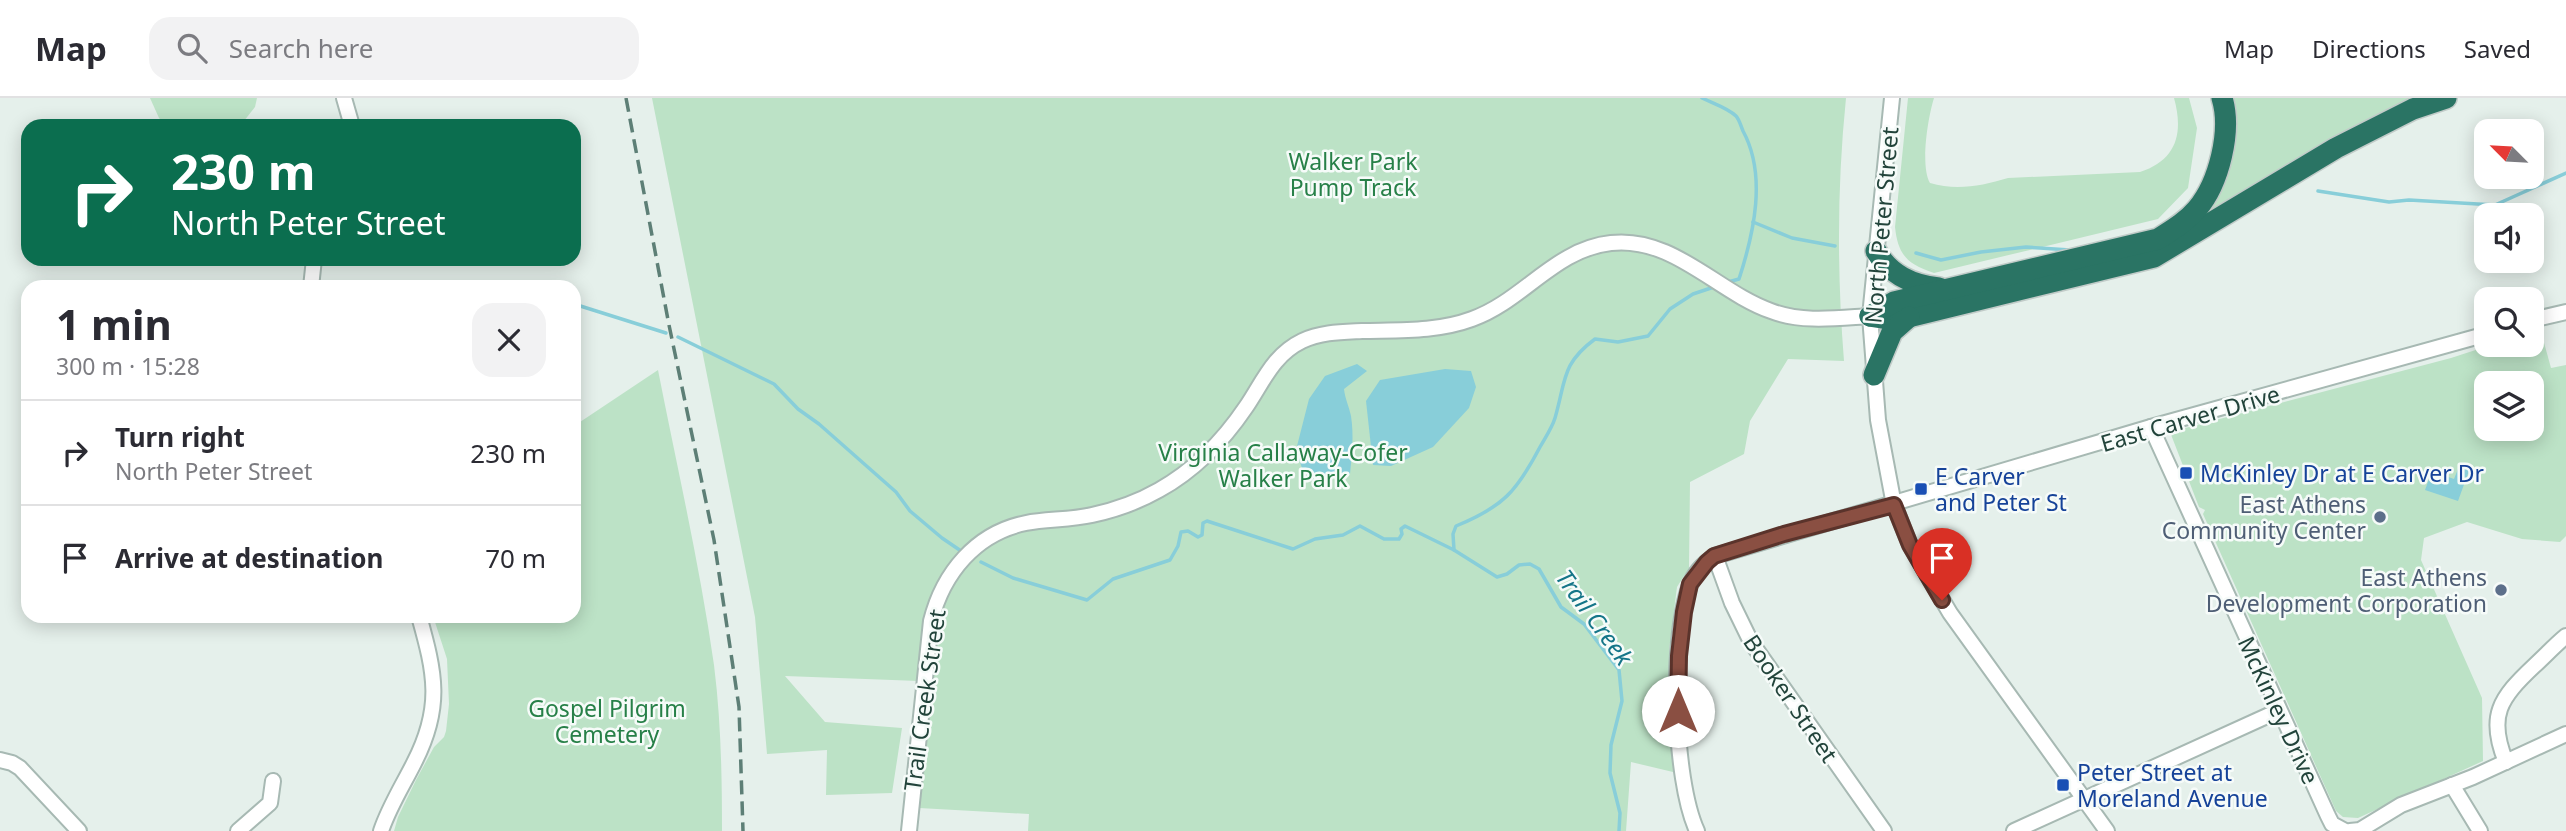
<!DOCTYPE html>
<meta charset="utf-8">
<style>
:root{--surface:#fff;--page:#f2f2f3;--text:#2b2b33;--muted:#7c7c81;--line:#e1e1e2}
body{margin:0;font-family:"Noto Sans",sans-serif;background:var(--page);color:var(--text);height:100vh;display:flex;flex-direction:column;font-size:26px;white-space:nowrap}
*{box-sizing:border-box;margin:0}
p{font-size:23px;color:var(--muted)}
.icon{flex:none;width:38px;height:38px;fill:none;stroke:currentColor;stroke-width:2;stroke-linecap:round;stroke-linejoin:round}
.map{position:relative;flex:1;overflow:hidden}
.sheet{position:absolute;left:21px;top:182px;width:560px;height:343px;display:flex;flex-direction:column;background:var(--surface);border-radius:21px;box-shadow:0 4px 18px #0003}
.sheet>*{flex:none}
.hud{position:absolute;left:21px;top:21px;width:560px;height:147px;border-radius:21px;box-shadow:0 4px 18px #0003;background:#0b6e4f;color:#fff;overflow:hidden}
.needle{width:46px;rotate:294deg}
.controls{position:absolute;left:2474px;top:21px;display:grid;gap:14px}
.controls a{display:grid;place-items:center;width:70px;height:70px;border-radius:14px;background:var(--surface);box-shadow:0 4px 18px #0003;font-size:35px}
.pin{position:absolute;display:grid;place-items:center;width:60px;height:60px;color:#fff;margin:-72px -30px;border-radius:50% 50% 50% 0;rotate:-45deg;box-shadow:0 0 7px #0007}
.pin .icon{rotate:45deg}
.me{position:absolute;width:77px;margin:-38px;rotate:0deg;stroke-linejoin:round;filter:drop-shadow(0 0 5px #0008)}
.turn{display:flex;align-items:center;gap:24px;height:147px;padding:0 35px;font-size:32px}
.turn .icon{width:91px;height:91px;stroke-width:2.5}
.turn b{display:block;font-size:49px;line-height:60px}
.round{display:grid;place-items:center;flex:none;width:74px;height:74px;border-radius:21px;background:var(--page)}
.headline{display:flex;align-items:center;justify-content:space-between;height:119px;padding:0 35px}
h1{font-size:42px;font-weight:700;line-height:52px}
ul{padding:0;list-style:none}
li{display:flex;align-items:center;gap:21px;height:105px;padding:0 35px;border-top:2px solid var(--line)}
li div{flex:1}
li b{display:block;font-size:26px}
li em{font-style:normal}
header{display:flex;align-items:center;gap:42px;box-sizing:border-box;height:98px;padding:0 35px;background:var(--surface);border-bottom:2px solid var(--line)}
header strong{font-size:33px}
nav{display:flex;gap:38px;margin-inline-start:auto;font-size:24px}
.search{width:490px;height:63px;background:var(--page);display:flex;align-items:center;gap:18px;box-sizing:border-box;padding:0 24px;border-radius:21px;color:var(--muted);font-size:26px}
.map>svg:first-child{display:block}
.green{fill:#bce2c6;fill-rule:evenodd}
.water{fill:#88ced9}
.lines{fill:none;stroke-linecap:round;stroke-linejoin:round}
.stream{stroke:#88ced9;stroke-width:3.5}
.minor-casing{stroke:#a7b9b3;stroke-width:18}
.highway-casing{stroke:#c1cbc8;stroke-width:24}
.minor{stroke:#fff;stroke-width:14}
.highway{stroke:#2a7464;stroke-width:21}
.rail{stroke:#5d7f76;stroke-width:3.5;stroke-dasharray:14 7;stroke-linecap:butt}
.route-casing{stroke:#5a332b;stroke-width:18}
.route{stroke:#8a4f42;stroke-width:12}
.transit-dot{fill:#1a4fb4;stroke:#f6fbf9;stroke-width:2.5}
.service-dot{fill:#5c6f8a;stroke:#f6fbf9;stroke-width:2.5}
.labels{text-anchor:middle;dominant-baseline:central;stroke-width:5;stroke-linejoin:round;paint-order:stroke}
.park-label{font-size:23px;fill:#278048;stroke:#f6fbf9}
.street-label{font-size:23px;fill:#22443b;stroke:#f6fbf9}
.transit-label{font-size:23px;fill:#164399;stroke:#f6fbf9;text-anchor:start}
.service-label{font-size:23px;fill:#4e5e75;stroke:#f6fbf9;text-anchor:end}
.water-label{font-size:24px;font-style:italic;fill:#147588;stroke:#f6fbf9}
</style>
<header>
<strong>Map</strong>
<div class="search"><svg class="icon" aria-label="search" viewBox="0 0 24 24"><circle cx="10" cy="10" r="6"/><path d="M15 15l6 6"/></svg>Search here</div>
<nav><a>Map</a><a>Directions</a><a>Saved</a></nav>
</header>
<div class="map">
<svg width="2566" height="733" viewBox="0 0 2566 733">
<rect width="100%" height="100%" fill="#e5f0eb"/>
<g class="green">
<polygon points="150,0 257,0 255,9 240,28 166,28 159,20"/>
<path d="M652,0H1846C1837,88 1837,175 1844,263L1788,261L1750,323L1744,356L1690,384L1689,470L1677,489L1669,552L1673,674L1631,664L1626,733H1028L1029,716L919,710L937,526L919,583L785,578L825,624L902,630L892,695L826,697L827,652L767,656L755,519Z"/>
<path d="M1908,0H1934C1928,19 1920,68 1930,85C1956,93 1982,88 2008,80L2140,74C2176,62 2184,36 2174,0H2189L2197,30L2188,90L2158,121L1934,175C1907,166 1898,157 1895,129Z"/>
<polygon points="2230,0 2426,0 2195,128 2221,93"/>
<path d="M2540,230L2551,270L2566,267V438L2560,444L2522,441L2467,424L2424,440L2421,462L2482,600L2483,663L2358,720L2343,719L2336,713L2203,416L2205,412L2199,409L2170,334L2451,260L2491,247H2532V233ZM2487,285H2532V331H2487Z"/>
<path d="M658,272C677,369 700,468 714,567C721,622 722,678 722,733H394L398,719L416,682L434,649L444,639L446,633L449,606L447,561L433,518H574V328Z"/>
</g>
<g class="water">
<path d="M1357,266L1367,273L1344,291C1345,301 1349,308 1351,318C1354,337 1352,357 1350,376L1319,381L1302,370L1296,352L1309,301L1325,278Z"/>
<polygon points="1445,271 1471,273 1476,289 1469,310 1433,349 1391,368 1373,367 1366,303 1380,282"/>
<polygon points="2460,366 2470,370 2458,403 2425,392 2432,373 2454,381"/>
</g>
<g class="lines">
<g class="stream">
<path d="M1702,0C1712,5 1728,10 1736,18C1739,21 1741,28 1743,33C1767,77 1754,135 1739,181L1728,184"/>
<polyline points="2318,93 2389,104 2409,102 2495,107 2566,75"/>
<polyline points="1753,124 1792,140 1835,148"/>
<polyline points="1916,155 1941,162 1981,154 2026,149 2070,152"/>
<polyline points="574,206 666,235"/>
<polyline points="678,239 774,286 798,311 819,326 896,394 910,413 942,440 964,455"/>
<path d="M1454,452L1453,436L1456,428C1503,409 1517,393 1540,349C1545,340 1552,330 1555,320C1566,283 1561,266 1595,241L1618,244L1648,238L1670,211L1693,196L1717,188"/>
<polyline points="981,464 1013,480 1087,502 1113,481 1170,462 1178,448 1181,434 1188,433 1198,439 1202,437 1203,425 1207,423 1293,451 1315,441 1343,437 1360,428 1384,441 1399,441 1402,436 1401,431 1405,428 1454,452 1497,479 1507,476 1519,467 1530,466 1539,471 1561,509 1584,526 1619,572 1622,603 1611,647 1610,675 1620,715 1619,733"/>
</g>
<defs>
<g id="minor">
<polyline points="344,0 352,28"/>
<polyline points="1892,0 1870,218 1878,322 1894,407 1910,447 1950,515 2107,733"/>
<polyline points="311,189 314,161"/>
<polyline points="2532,222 2566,214"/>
<polyline points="2151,329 2328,718 2332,726 2345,733"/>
<polyline points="1715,458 1732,505 1751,544 1884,733"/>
<polyline points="0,662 12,665 20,670 79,733"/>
<path d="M2506,664C2487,618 2500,600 2534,568C2545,558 2555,547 2566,538"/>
<polyline points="2452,687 2480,733"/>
<polyline points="238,733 270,705 273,683"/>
<path d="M381,733C389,709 403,687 414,665C443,609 435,575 419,518"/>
<path d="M909,733L931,523C943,475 976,435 1026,425C1047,421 1070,422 1092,417C1115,412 1138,404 1159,392C1195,372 1223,343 1246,309C1263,284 1273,257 1302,243C1321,234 1342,234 1362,233C1399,232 1437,234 1472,221C1523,203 1555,151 1611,145C1673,138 1717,194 1771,213C1803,225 1837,220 1870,218"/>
<path d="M1697,733C1673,680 1670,541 1690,487C1694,475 1704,465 1715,458L2151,329L2487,236"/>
<polyline points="2014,733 2278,613"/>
<polyline points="2350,733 2360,732 2401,707 2473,679 2566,636"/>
</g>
<g id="highway">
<path d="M1876,153C1890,177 1912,187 1939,190"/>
<polyline points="1870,218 1896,222 2154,159 2336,50 2413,11 2446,0"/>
<path d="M1870,218L1894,204L2158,141C2172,132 2186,124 2197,111C2219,85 2232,33 2222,0"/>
<polyline points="1874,277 1892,234 1909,219"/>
</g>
</defs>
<use href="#minor" class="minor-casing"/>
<use href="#highway" class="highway-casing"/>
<use href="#minor" class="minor"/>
<use href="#highway" class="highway"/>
<polyline class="rail" points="626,0 669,227 714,442 739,609 743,733"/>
</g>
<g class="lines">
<defs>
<polyline id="route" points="1678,613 1679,558 1684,514 1690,486 1707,464 1714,458 1784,436 1894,407 1910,447 1942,502"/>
</defs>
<use href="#route" class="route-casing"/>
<use href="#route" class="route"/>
</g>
<g class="transit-dot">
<rect x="2179" y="368" width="14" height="14" rx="3.5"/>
<rect x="1914" y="384" width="14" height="14" rx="3.5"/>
<rect x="2056" y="680" width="14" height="14" rx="3.5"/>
</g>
<g class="service-dot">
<circle cx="2380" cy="419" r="7"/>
<circle cx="2501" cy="492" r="7"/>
</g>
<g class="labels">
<g class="park-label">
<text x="1353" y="63">Walker Park<tspan x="1353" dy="26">Pump Track</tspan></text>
<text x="1283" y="354">Virginia Callaway-Cofer<tspan x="1283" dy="26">Walker Park</tspan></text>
<text x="607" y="610">Gospel Pilgrim<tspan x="607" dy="26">Cemetery</tspan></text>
</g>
<g class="street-label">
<text transform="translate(1881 127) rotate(-85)">North Peter Street</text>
<text transform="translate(2190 320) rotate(-16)">East Carver Drive</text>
<text transform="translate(1791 600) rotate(56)">Booker Street</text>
<text transform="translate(924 602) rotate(-82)">Trail Creek Street</text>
<text transform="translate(2279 612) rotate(65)">McKinley Drive</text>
</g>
<g class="transit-label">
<text x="2200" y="375">McKinley Dr at E Carver Dr</text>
<text x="1935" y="378">E Carver<tspan x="1935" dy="26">and Peter St</tspan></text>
<text x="2077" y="674">Peter Street at<tspan x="2077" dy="26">Moreland Avenue</tspan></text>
</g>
<g class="service-label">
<text x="2366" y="406">East Athens<tspan x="2366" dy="26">Community Center</tspan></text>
<text x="2487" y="479">East Athens<tspan x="2487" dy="26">Development Corporation</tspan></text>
</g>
<g class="water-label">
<text transform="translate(1595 519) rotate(54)">Trail Creek</text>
</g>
</g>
</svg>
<div class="controls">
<a><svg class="needle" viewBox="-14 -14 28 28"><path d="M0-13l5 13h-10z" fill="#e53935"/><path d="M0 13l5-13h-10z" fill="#7c7c81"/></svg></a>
<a><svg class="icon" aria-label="sound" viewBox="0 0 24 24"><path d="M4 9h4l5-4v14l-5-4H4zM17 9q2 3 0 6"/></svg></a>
<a><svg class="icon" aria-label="search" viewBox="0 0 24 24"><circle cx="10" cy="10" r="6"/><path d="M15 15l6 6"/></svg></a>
<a><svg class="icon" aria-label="layers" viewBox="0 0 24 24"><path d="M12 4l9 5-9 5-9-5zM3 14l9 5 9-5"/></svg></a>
</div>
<div class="pin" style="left:1942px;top:502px;background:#d93025"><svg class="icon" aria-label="arrive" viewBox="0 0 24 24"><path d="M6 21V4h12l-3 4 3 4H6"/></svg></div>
<svg class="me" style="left:1678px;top:613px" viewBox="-20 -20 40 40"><circle r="19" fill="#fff"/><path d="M0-13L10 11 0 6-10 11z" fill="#8a4f42"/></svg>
<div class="hud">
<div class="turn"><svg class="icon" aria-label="right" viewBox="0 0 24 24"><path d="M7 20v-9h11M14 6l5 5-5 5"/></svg><div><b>230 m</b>North Peter Street</div></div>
</div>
<section class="sheet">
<div class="headline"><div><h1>1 min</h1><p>300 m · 15:28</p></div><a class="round"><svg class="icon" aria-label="close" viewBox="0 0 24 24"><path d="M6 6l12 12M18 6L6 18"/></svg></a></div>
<ul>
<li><svg class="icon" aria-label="right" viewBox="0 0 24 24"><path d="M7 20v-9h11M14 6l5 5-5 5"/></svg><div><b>Turn right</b><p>North Peter Street</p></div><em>230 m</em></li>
<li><svg class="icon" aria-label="arrive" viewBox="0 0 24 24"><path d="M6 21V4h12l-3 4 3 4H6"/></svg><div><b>Arrive at destination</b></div><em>70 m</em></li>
</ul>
</section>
</div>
